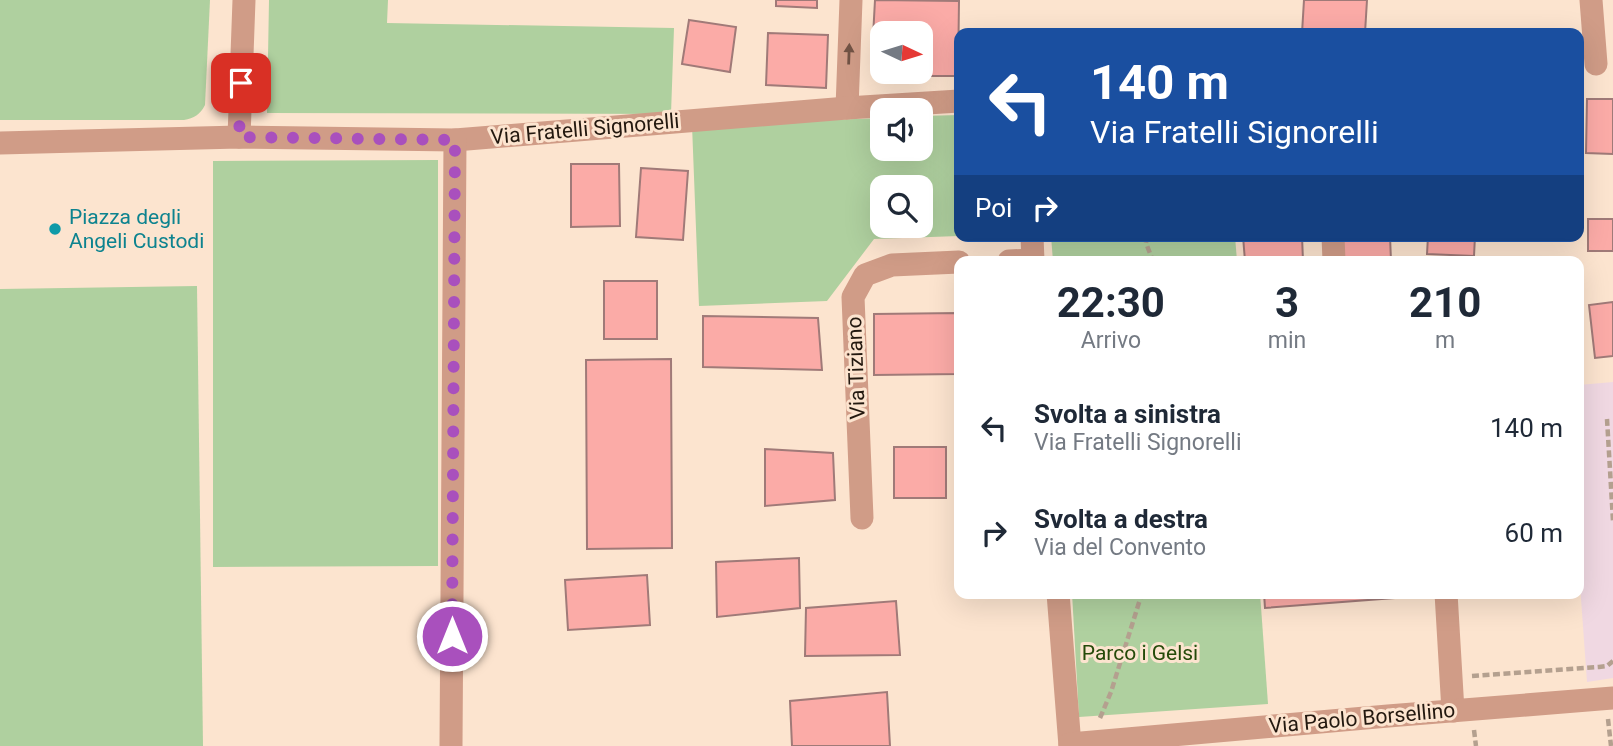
<!DOCTYPE html>
<html lang="it">
<style>
:root{--surface:#fff;--page:#f6f6f7;--text:#1f2937;--muted:#747a83}
body{margin:0;font-family:Roboto,sans-serif;background:var(--page);color:var(--text);height:100vh;display:flex;flex-direction:column;font-size:26px;white-space:nowrap}
*{box-sizing:border-box;margin:0}
p{font-size:23px;color:var(--muted)}
.icon{flex:none;width:38px;height:38px;fill:none;stroke:currentColor;stroke-width:2;stroke-linecap:round;stroke-linejoin:round}
.map{position:relative;flex:1;overflow:hidden}
.details{position:absolute;left:954px;top:256px;width:630px;height:343px;display:flex;flex-direction:column;background:var(--surface);border-radius:14px;box-shadow:0 7px 28px #0002}
.details>*{flex:none}
.banner{position:absolute;left:954px;top:28px;width:630px;height:214px;border-radius:14px;box-shadow:0 7px 28px #0002;background:#1a4fa0;color:#fff;overflow:hidden}
.needle{width:46px;rotate:94deg}
.buttons{position:absolute;left:870px;top:21px;display:grid;gap:14px}
.buttons a{display:grid;place-items:center;width:63px;height:63px;border-radius:14px;background:var(--surface);box-shadow:0 7px 28px #0002;font-size:35px}
.pin{position:absolute;display:grid;place-items:center;width:60px;height:60px;color:#fff;margin:-30px;border-radius:14px;box-shadow:0 4px 10px #0006}
.me{position:absolute;width:77px;margin:-38px;rotate:0deg;stroke-linejoin:round;filter:drop-shadow(0 0 5px #0008)}
.turn{display:flex;align-items:center;gap:24px;height:147px;padding:0 21px;font-size:32px}
.turn .icon{width:91px;height:91px;stroke-width:2.5}
.turn b{display:block;font-size:49px;line-height:60px}
.then{display:flex;align-items:center;height:66px;padding:0 21px;background:#0003;gap:14px;font-size:26px}
.eta{display:flex;justify-content:space-evenly;align-items:center;height:119px;text-align:center}
.eta b{font-size:42px;font-weight:700;line-height:49px}
ul{padding:0;list-style:none}
li{display:flex;align-items:center;gap:21px;height:105px;padding:0 21px}
li div{flex:1}
li b{display:block;font-size:26px}
li em{font-style:normal}
.map>svg:first-child{display:block}
.industrial{fill:#f0d8e2}
.green{fill:#afd09f;fill-rule:evenodd}
.building{fill:#fbaba7;stroke:#a07a78;stroke-width:2}
.lines{fill:none;stroke-linecap:round;stroke-linejoin:round}
.path{stroke:#b4a08f;stroke-width:4.5;stroke-dasharray:7 3.5;stroke-linecap:butt}
.minor{stroke:#d09c87;stroke-width:23}
.oneway{fill:#715345}
.route{stroke:#a950bd;stroke-width:12;stroke-dasharray:0 21.6}
.culture-dot{fill:#0f9aa8;stroke:#fce4cf;stroke-width:2.5}
.labels{text-anchor:middle;dominant-baseline:central;stroke-width:6;stroke-linejoin:round;paint-order:stroke}
.street-label{font-size:21px;fill:#23180f;stroke:#fce4cf}
.culture-label{font-size:21px;fill:#0d838f;stroke:#fce4cf;text-anchor:start}
.park-label{font-size:21px;fill:#254a09;stroke:#fce4cf}
</style>
<div class="map">
<svg width="1613" height="746" viewBox="0 0 1613 746">
<rect width="100%" height="100%" fill="#fce4cf"/>
<polygon class="industrial" points="1613,382 1613,678 1587,682 1578,557 1579,385"/>
<g class="green">
<path d="M0,0H210L205,105C200,115 194,118 184,120H0Z"/>
<polygon points="269,0 388,0 387,23 674,28 671,114 267,113"/>
<path d="M959,115V236L874,239L827,301L699,306L692,125L882,118V149H920L921,116ZM882,187H920V226H882Z"/>
<polygon points="438,160 438,566 213,567 213,161"/>
<polygon points="1051,236 1235,236 1237,261 1053,261"/>
<polygon points="197,286 203,746 0,746 0,289"/>
<polygon points="1072,593 1260,593 1268,704 1079,717"/>
</g>
<g class="building">
<polygon points="776,0 817,0 817,8 776,6"/>
<polygon points="875,0 959,1 958,76 913,76 912,72 920,72 920,33 882,33 882,41 873,37"/>
<polygon points="1304,0 1367,0 1365,33 1302,33"/>
<polygon points="689,20 736,27 730,72 682,64"/>
<polygon points="768,33 828,35 826,88 766,85"/>
<polygon points="1587,99 1613,99 1613,154 1586,153"/>
<polygon points="571,164 619,164 620,226 571,227"/>
<polygon points="641,168 688,171 683,240 636,237"/>
<rect x="1588" y="219" width="25" height="32"/>
<polygon points="1243,236 1302,236 1303,261 1245,261"/>
<polygon points="1340,236 1390,236 1391,261 1341,261"/>
<polygon points="1428,236 1475,236 1474,256 1427,254"/>
<rect x="604" y="281" width="53" height="58"/>
<polygon points="1613,302 1613,356 1595,358 1589,305"/>
<polygon points="959,313 959,374 874,375 874,314"/>
<polygon points="703,316 818,318 822,370 703,367"/>
<polygon points="671,359 672,548 587,549 586,360"/>
<rect x="894" y="447" width="52" height="51"/>
<polygon points="765,449 833,453 835,500 765,506"/>
<polygon points="799,558 800,608 717,617 716,562"/>
<polygon points="647,575 650,625 568,630 565,580"/>
<polygon points="1264,593 1406,593 1407,597 1265,608"/>
<polygon points="896,601 900,655 805,656 806,608"/>
<polygon points="887,692 890,746 792,746 790,701"/>
</g>
<g class="lines">
<g class="path">
<polyline points="1147,236 1146,243 1153,261"/>
<polyline points="1607,419 1613,521"/>
<polyline points="1472,676 1599,667 1607,666 1613,661"/>
<polyline points="1100,718 1111,692 1142,593"/>
<polyline points="1608,719 1611,746"/>
<polyline points="1474,730 1476,746"/>
</g>
<g class="minor">
<polyline points="1591,0 1596,64"/>
<polyline points="847,108 851,0"/>
<polyline points="239,137 244,0"/>
<polyline points="0,143 239,137 455,140 847,108 959,101"/>
<polyline points="1032,236 1033,261"/>
<polyline points="1333,236 1334,261"/>
<polyline points="1009,261 1033,260"/>
<polyline points="862,518 853,297 865,275 892,265 959,262"/>
<polyline points="1058,593 1070,746"/>
<polyline points="1446,593 1453,711"/>
<polyline points="1070,744 1388,716 1613,698"/>
<polyline points="451,746 455,140"/>
</g>
</g>
<defs><path id="oneway-solid" d="M-6-.8H1V-3.2L6.5 0L1 3.2V.8H-6Z" transform="scale(1.75)"/></defs>
<use class="oneway" href="#oneway-solid" transform="translate(849 54) rotate(-88)"/>
<g class="lines">
<polyline class="route" points="241,83 239,137 455,140 452,636"/>
</g>
<circle class="culture-dot" cx="55" cy="229" r="7"/>
<g class="labels">
<g class="street-label">
<text transform="translate(585 129) rotate(-5)">Via Fratelli Signorelli</text>
<text transform="translate(856 368) rotate(-92)">Via Tiziano</text>
<text transform="translate(1362 718) rotate(-5)">Via Paolo Borsellino</text>
</g>
<g class="culture-label">
<text x="69" y="217">Piazza degli<tspan x="69" dy="24">Angeli Custodi</tspan></text>
</g>
<g class="park-label">
<text x="1140" y="653">Parco i Gelsi</text>
</g>
</g>
</svg>
<div class="buttons">
<a><svg class="needle" viewBox="-14 -14 28 28"><path d="M0-13l5 13h-10z" fill="#e53935"/><path d="M0 13l5-13h-10z" fill="#747a83"/></svg></a>
<a><svg class="icon" aria-label="sound" viewBox="0 0 24 24"><path d="M4 9h4l5-4v14l-5-4H4zM17 9q2 3 0 6"/></svg></a>
<a><svg class="icon" aria-label="search" viewBox="0 0 24 24"><circle cx="10" cy="10" r="6"/><path d="M15 15l6 6"/></svg></a>
</div>
<div class="pin" style="left:241px;top:83px;background:#d93025"><svg class="icon" aria-label="arrive" viewBox="0 0 24 24"><path d="M6 21V4h12l-3 4 3 4H6"/></svg></div>
<svg class="me" style="left:452px;top:636px" viewBox="-20 -20 40 40"><circle r="17" fill="#a950bd" stroke="#fff" stroke-width="3"/><path d="M0-11L8 9 0 5-8 9z" fill="#fff"/></svg>
<div class="banner">
<div class="turn"><svg class="icon" aria-label="left" viewBox="0 0 24 24"><path d="M17 20v-9H6M10 6l-5 5 5 5"/></svg><div><b>140 m</b>Via Fratelli Signorelli</div></div>
<div class="then">Poi<svg class="icon" aria-label="right" viewBox="0 0 24 24"><path d="M7 20v-9h11M14 6l5 5-5 5"/></svg></div>
</div>
<section class="details">
<div class="eta">
<div><b>22:30</b><p>Arrivo</p></div>
<div><b>3</b><p>min</p></div>
<div><b>210</b><p>m</p></div>
</div>
<ul>
<li><svg class="icon" aria-label="left" viewBox="0 0 24 24"><path d="M17 20v-9H6M10 6l-5 5 5 5"/></svg><div><b>Svolta a sinistra</b><p>Via Fratelli Signorelli</p></div><em>140 m</em></li>
<li><svg class="icon" aria-label="right" viewBox="0 0 24 24"><path d="M7 20v-9h11M14 6l5 5-5 5"/></svg><div><b>Svolta a destra</b><p>Via del Convento</p></div><em>60 m</em></li>
</ul>
</section>
</div>
